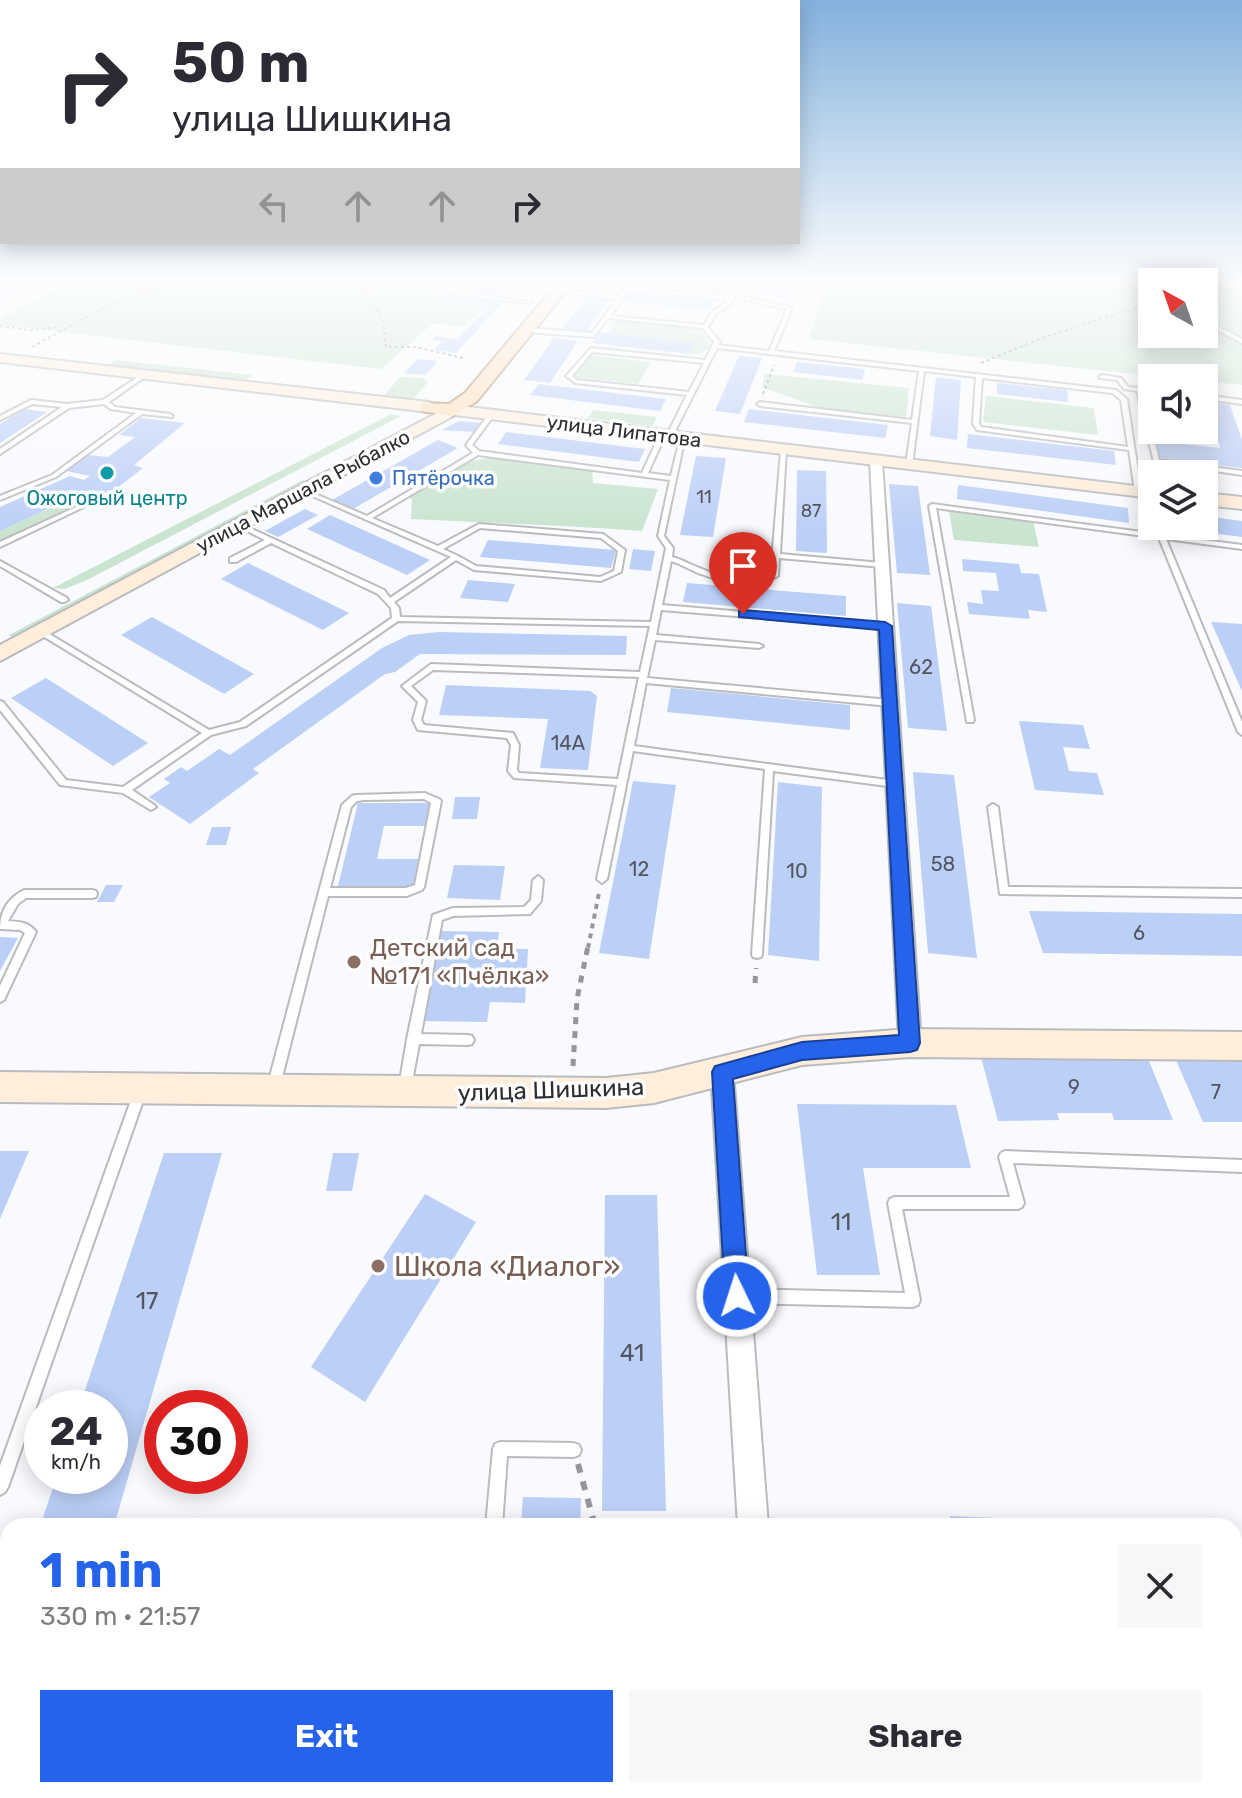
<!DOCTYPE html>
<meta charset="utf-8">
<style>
:root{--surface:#fff;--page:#f7f7f7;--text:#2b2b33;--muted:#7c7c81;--accent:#2563eb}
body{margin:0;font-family:Rubik,sans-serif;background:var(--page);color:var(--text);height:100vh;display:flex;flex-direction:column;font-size:30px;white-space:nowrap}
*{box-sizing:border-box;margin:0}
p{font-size:26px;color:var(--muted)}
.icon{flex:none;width:44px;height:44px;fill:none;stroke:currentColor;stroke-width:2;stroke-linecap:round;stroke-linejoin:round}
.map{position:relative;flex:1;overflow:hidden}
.panel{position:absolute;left:0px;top:1518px;width:1242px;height:280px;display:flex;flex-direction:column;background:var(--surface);border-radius:24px 24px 0 0;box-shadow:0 4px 20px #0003}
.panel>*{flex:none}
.top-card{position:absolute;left:0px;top:0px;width:800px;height:244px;box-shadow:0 4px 20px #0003;background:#fff;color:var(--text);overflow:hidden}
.needle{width:52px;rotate:320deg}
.controls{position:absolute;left:1138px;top:268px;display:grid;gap:16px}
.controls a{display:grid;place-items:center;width:80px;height:80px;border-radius:0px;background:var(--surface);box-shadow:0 4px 20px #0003;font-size:40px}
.speed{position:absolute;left:24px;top:1390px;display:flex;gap:16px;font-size:40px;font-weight:700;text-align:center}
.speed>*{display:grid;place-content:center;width:104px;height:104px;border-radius:50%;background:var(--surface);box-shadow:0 4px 20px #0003;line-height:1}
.speed small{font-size:20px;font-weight:400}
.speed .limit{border:12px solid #d22;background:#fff;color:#111}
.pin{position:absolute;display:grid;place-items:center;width:68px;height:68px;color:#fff;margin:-82px -34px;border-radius:50% 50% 50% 0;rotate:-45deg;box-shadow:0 0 8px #0007}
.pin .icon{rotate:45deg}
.me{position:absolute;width:88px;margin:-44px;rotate:356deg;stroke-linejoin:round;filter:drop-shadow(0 0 6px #0008)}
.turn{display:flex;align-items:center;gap:28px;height:168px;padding:0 40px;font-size:36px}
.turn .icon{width:104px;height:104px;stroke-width:2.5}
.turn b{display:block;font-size:56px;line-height:68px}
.lanes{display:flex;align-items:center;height:76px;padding:0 40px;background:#0003;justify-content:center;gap:40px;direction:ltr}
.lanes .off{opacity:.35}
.round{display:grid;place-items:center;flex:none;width:84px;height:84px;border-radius:0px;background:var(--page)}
.head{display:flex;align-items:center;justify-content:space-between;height:136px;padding:0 40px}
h1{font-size:48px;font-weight:700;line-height:60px;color:var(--accent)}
.button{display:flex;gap:16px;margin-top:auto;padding:16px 40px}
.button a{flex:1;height:92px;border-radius:0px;background:var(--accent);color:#fff;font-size:32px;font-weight:700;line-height:92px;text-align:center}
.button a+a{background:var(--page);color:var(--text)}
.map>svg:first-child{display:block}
.green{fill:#cae4cf;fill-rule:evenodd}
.building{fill:#bccff7}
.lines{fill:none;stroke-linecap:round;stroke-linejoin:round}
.lane-casing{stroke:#babbbe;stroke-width:4}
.street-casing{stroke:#babbbe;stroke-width:4}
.secondary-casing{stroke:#babbbe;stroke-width:4}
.primary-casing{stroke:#b49169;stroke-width:4}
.path-far3{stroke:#959698;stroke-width:2;stroke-dasharray:3 3;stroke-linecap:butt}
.path-far2{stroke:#959698;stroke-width:4;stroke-dasharray:5 5;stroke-linecap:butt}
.path-far1{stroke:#959698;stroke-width:5;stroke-dasharray:7 7;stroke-linecap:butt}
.path{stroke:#959698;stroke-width:6;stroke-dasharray:9 9;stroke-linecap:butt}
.lane{fill:#fff;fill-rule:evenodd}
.street{fill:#fff;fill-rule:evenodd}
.secondary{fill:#feeedb;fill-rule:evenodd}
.primary{fill:#fdddb8;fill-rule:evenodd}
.route{fill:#2563eb;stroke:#184099;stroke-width:2}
.culture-dot{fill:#0f9aa8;stroke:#fff;stroke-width:3}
.shop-dot{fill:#3f7fe0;stroke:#fff;stroke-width:3}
.education-dot{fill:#8d6e63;stroke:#fff;stroke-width:3}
.labels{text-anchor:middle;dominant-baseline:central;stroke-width:7;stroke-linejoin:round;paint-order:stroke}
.far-number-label{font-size:18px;fill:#515661}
.far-street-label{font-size:20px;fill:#2d2e2f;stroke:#fff}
.far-shop-label{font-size:20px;fill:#366cbe;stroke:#fff;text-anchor:start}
.far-culture-label{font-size:20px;fill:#0d838f;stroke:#fff}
.number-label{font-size:20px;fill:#515661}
.education-label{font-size:24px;fill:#785e54;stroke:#fff;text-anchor:start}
.street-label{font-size:24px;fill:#2d2e2f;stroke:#fff}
.near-number-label{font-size:24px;fill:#515661}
.near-education-label{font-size:28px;fill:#785e54;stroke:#fff;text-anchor:start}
</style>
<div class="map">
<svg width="1242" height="1798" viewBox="0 0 1242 1798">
<rect width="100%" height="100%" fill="#f8fafd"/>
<g class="green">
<polygon points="72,280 445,280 431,297 486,307 464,326 432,324 381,369 0,325 0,319"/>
<polygon points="634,280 734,280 726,295 629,287"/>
<path d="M827,280H1242V385L1204,381V378H1171L809,339ZM1152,282H1204V334H1152Z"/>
<polygon points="616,320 698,328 708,338 709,348 700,354 689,354 694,343 608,333"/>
<polygon points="589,355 651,362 638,384 574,377"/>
<polygon points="116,360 252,375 244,382 107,366"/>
<polygon points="765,374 909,388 906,417 822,409 762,387"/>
<polygon points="400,377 423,378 428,382 414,398 382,398"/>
<polygon points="986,396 1094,408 1098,435 983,422"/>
<polygon points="593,410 657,417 652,426 588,418"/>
<polygon points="391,414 401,416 87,580 65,589 53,588"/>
<path d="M499,456L592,469L593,483L658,489L642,531C565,525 488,523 411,519L412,500L406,492L466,462Z"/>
<polygon points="303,480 308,482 14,638 9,635"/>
<polygon points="78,495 90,499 0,541 0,531"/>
<polygon points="949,511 1033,521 1039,547 954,540"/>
</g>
<g class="building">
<polygon points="15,280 34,280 0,299 0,288"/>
<polygon points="473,280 514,280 500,298 461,293"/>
<polygon points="596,280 620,280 612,292 589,290"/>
<polygon points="770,280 797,280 790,298 763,295"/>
<polygon points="627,292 715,301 710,310 621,301"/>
<polygon points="436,293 442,294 504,301 456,353 434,350 442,341 432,340 436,336 457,339 488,307 433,297"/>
<polygon points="586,297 609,299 585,333 560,331"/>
<polygon points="599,332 608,333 695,343 689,354 592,343"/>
<polygon points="554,338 578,341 550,383 524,380"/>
<polygon points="739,356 762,358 740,414 715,411"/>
<polygon points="418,359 438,361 425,375 404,373"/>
<polygon points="797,362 865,369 862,380 793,372"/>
<polygon points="936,377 961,380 957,440 930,436"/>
<polygon points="997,383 1067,390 1068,402 997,394"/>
<polygon points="539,384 666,399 660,411 530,395"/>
<polygon points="1204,402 1230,405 1242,440 1242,468 1158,458 1155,441 1220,448 1209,412 1204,412"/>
<polygon points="24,409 47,412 0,443 0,424"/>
<polygon points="749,409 888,425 885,438 744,422"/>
<polygon points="141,418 185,423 134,465 143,468 116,489 90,499 78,495 0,531 0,507 70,476 84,480 90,476 66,471 88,455 108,457 135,437 119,435"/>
<polygon points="459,421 481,423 475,432 442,430"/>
<polygon points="506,432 645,449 639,462 498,444"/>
<polygon points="968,434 1114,451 1116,465 967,448"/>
<polygon points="438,440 458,448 353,509 332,500"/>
<polygon points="696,456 726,458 713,537 680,535"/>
<polygon points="797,470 826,471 827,553 796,551"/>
<polygon points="889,484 918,486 930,575 897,573"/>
<polygon points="958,485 1128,508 1129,523 957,499"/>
<polygon points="305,509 318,515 278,537 265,531"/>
<polygon points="330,515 430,560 407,575 307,529"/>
<polygon points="1204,516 1242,521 1242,537 1172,528 1204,526"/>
<polygon points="488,540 616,550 611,568 480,557"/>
<polygon points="633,549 655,551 651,571 629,569"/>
<polygon points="962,559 1019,564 1021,573 1039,574 1047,612 1028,610 1030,619 969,614 967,602 983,604 981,590 999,591 996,573 963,571"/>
<polygon points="248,563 349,613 323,630 221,579"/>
<polygon points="468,580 515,584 508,602 460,598"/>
<polygon points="687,583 846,596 846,616 683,602"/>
<polygon points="897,603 931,606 947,731 908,728"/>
<polygon points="152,617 254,674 224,694 121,635"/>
<polygon points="1211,622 1242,624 1242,691"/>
<polygon points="439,632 627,636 626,655 420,654 395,672 385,674 253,769 259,773 190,824 149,797 170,783 164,779 181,767 187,771 219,749 230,755 382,648 409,635"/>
<polygon points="46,678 148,743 113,766 11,698"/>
<polygon points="446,685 590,691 597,696 588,770 540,768 548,719 439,715"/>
<polygon points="671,688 850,705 850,730 667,712"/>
<polygon points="1019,721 1083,725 1090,749 1063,747 1069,771 1097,773 1104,795 1035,790"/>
<polygon points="913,772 954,775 977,958 928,953"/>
<polygon points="633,781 676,785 649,959 599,953"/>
<polygon points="778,782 822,787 819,961 768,955"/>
<polygon points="455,797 480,797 477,819 452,819"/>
<polygon points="358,803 429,803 425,826 384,826 377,859 418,859 413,886 338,886"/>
<polygon points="212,827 231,827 226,845 206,845"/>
<polygon points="454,865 505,866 500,900 447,898"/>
<polygon points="106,885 123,885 114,902 97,902"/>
<polygon points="1029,911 1242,914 1242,956 1043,953"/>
<polygon points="437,931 499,932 497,949 528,949 525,1003 490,1002 487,1022 421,1021"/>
<polygon points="0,937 18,938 0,971"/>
<polygon points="1102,1056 1147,1056 1173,1120 1114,1120 1112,1113 1057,1113 1059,1120 998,1121 981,1057 1104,1060"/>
<polygon points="1175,1058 1223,1058 1225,1062 1242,1062 1242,1122 1203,1122"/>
<polygon points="797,1104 956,1105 971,1168 863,1168 880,1275 817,1275"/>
<polygon points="0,1151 29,1151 0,1219"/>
<polygon points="164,1153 222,1153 114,1526 40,1526 57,1476 110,1476 110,1408 79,1408"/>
<polygon points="333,1153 359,1153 352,1191 326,1191"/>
<polygon points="425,1194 476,1222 365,1402 311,1367"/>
<polygon points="605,1195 657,1195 666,1511 602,1511"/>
<polygon points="523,1497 581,1498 580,1526 521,1526"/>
<polygon points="950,1516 994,1518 996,1526 952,1526"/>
<polygon points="8,1625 8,1684 0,1684 0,1647"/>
<polygon points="502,1790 570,1790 569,1798 501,1798"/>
</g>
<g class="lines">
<defs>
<g id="lane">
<polygon points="460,280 465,280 455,292 532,302 530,303 450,294"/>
<path d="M631,280H636L631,288L729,297L737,280H742L730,305L716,314L708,327L720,342L718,345L769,351L787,309L745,300L752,280H757L750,298L792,308L774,351L1116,390L1127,399L1141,491L1138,493L1135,491L1129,450L977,430L973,424L976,377L924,371L912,465L909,467L906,465L912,423L760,406L757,404L760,402L912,420L919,371L717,348L672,437L667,438L666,437L687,395L575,383L566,376L591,348L705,360L714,342L703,328L608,318L593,337L527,332L524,330L527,328L592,333L617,299L559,292L557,290L619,296ZM629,290L727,300L726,303L712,312L704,325L610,316ZM592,352L704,363L689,392L577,380L572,376ZM982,378L1112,393L1121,400L1128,447L981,427L979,424Z"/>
<polygon points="1124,280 1152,283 1152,285 1126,281"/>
<polygon points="1204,319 1242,339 1242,343 1204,323"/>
<polygon points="144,373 146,374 146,376 109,402 115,407 170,414 173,416 172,417 142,414 56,477 0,500 0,496 52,475 136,413 111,409 104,404 69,408 0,454 0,449 62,407 32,404 0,420 0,416 31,400 67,404 103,400"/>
<polygon points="1102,375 1121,378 1128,387 1152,389 1152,393 1143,392 1159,460 1242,471 1242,475 1154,462 1137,391 1124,389 1117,380 1100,378 1099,377"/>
<polygon points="1204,395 1242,400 1242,404 1204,399"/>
<path d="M491,413L494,415L472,445L479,451L642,473L659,436L662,434L665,436L648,473L671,476L680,438L685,437L664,536L673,548L672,557C683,560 691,565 702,569C721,578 752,583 771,573L781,450L786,449L780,554L882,563L886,565L882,567L779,558L778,576C755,587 724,583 701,574C690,570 682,564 671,561L662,605L885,624L889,626L885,628L661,610L656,635L759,644L763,646L759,648L655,640L647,678L890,700L894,703L890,706L646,683L634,746L895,781L900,784L895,787L773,771L762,954L761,957L757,958L753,957L752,954L765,769L633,751L607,879L602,883L597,879L617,785L514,778L508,771L511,745L507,738L418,730L413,720L418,702L402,686L431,664L640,672L650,626L398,621L246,726L211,735L132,790L154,805L156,807L151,810L123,793L60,785L0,710V701L3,702L66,780L123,787L202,733L38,633V629H41L209,730L240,722L392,618L391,608L378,594L271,543L236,562H230V558L265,540L237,526V524H241L384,590L390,598L451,557L301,491L306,490L367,516L473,453L466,445L489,414ZM478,455L670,480L658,536L666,548L651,622L400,617L399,608L394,602L456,560L474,570L601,581L621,572L625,550L603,534L479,524L438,546L372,518ZM480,528L601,538L618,551L614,571L600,577L476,566L458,556L443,549ZM433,670L639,677L618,779L519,773L517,770L519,745L513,733L424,725L421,720L426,701L411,686Z"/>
<polygon points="87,502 92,503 0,547 0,542"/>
<polygon points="932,504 1157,534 1154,526 1160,526 1164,535 1242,545 1242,549 1166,539 1242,722 1242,735 1238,732 1159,538 936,508 974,720 973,722 967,722 929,506"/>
<polygon points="0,561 67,598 68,600 64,602 61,602 0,566"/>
<path d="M425,793L439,799L441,801L424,887L422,890L407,896H328L280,1085L278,1089L274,1090L270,1089L268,1085L272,1069L342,805L352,796L355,795ZM424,799L431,803L415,885L406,888H330L351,807L357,801L364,800Z"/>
<polygon points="993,804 998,807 1008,887 1242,889 1242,897 1000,894 988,807"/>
<polygon points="538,876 543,880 541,901 530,914 453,916 442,920 421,1034 468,1035 472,1036 474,1040 472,1044 468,1045 419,1044 411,1087 409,1091 405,1092 401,1091 399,1087 407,1039 433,915 453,908 524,907 531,900 533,880"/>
<path d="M24,890H92L96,891L97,894L96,897L92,898H26L18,904L8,921C20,922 29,922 36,932L4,1000L0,1002V986L25,933L20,930L0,929C0,911 8,898 24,890Z"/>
<polygon points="140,1087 144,1088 146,1092 8,1487 5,1492 0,1495 0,1466 134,1092 136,1088"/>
<polygon points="1005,1151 1242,1160 1242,1172 1013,1163 1024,1203 1022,1207 1018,1209 902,1209 920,1300 918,1305 913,1307 739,1303 734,1301 732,1296 734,1291 739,1289 905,1293 888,1203 890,1199 894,1197 1010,1197 999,1157 1001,1153"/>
<polygon points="500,1442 574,1443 579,1445 581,1450 579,1455 574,1457 507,1456 502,1526 486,1526 493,1449 495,1444"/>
<rect x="467" y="1790" width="18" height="8"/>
</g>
<g id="street">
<polygon points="876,457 882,461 921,1043 918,1050 910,1053 902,1050 899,1043 870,461"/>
<polygon points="722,1062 730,1065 733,1072 768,1526 738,1526 711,1072 714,1065"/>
<polygon points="752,1790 788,1790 789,1798 753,1798"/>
</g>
<g id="secondary">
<polygon points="0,354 429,402 437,407 429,412 0,362"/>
<polygon points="452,405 1152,488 1152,498 455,415 0,661 0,645"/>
<polygon points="1204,493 1242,497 1242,509 1204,505"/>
<polygon points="910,1029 1242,1032 1242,1060 910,1057 802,1065 654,1103 606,1108 0,1102 0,1072 606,1078 654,1073 802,1037"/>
</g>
<polygon id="primary" points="560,280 575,280 477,401 452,416 422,411 422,403 449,404 465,393"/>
</defs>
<use href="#lane" class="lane-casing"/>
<use href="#street" class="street-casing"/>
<use href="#secondary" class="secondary-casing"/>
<use href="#primary" class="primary-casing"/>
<g class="path-far3">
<polyline points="361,280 359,284 383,319 386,347 416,347 463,358"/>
<polyline points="0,326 30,330 60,327"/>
<polyline points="32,347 104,307 182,280"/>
<polyline points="981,363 1042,338 1152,303"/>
<polyline points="763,394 774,365"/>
</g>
<polyline class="path-far2" points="588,948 599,893"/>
<g class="path-far1">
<polyline points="755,983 756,968"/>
<polyline points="573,1066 577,999 588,946"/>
</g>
<g class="path">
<polyline points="578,1464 595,1526"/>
<polyline points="0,1722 8,1721"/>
</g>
<use href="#lane" class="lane"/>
<use href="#street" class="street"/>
<use href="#secondary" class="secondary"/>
<use href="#primary" class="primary"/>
</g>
<linearGradient id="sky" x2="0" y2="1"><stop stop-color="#83b1dd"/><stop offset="0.53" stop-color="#fcfdfe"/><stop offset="1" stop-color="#fcfdfe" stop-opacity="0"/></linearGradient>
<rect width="1242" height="532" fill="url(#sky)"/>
<polygon class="route" points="743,610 885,622 892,626 920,1043 917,1050 910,1052 802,1060 733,1079 749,1296 746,1305 737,1308 728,1305 725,1296 712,1072 715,1066 802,1042 899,1035 879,630 739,617 739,611"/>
<circle class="culture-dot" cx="107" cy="473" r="8"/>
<circle class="shop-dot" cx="376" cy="478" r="8"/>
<g class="education-dot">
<circle cx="354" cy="962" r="8"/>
<circle cx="378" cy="1266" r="8"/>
</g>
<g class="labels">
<g class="far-number-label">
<text x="704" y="497">11</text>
<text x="811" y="511">87</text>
</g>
<g class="far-street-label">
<text transform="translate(624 431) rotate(7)">улица Липатова</text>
<text transform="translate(303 491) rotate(-28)">улица Маршала Рыбалко</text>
</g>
<g class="far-shop-label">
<text x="392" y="478">Пятёрочка</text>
</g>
<g class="far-culture-label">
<text x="107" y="498">Ожоговый центр</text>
</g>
<g class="number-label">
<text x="921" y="667">62</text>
<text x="568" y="743">14А</text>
<text x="943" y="864">58</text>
<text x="639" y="869">12</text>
<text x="797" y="871">10</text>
<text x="1139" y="933">6</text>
<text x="1074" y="1087">9</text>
<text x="1216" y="1092">7</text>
</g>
<g class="education-label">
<text x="370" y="948">Детский сад<tspan x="370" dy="28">№171 «Пчёлка»</tspan></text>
</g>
<g class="street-label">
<text transform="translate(551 1090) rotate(-2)">улица Шишкина</text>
</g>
<g class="near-number-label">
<text x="841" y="1222">11</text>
<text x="147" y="1301">17</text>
<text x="632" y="1353">41</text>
</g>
<g class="near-education-label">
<text x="394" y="1266">Школа «Диалог»</text>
</g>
</g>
</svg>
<div class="controls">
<a><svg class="needle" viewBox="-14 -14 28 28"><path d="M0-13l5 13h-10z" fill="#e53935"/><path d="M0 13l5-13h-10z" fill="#7c7c81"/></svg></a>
<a><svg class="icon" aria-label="sound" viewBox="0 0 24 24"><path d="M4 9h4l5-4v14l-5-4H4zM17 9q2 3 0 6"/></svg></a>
<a><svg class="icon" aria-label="layers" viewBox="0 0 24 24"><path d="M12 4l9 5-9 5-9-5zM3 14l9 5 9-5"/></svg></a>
</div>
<div class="speed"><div>24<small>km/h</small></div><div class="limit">30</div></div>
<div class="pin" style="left:743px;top:614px;background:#d93025"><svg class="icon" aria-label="arrive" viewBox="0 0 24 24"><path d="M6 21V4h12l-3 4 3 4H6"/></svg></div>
<svg class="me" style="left:737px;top:1296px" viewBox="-20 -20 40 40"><circle r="17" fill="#2563eb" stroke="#fff" stroke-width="3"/><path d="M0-11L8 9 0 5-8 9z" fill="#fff"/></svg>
<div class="top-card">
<div class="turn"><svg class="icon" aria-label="right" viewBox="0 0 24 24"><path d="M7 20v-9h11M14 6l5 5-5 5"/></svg><div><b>50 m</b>улица Шишкина</div></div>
<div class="lanes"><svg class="icon off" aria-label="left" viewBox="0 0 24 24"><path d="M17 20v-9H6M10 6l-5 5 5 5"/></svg><svg class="icon off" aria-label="ahead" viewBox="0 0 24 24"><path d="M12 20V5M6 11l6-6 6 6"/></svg><svg class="icon off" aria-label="ahead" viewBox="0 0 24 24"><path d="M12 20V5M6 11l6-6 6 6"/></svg><svg class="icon" aria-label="right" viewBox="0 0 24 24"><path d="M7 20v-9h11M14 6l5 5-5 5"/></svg></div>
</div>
<section class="panel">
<div class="head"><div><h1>1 min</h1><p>330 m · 21:57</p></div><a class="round"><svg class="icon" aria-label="close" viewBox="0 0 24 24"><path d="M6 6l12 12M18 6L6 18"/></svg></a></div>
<div class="button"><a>Exit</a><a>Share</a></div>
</section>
</div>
